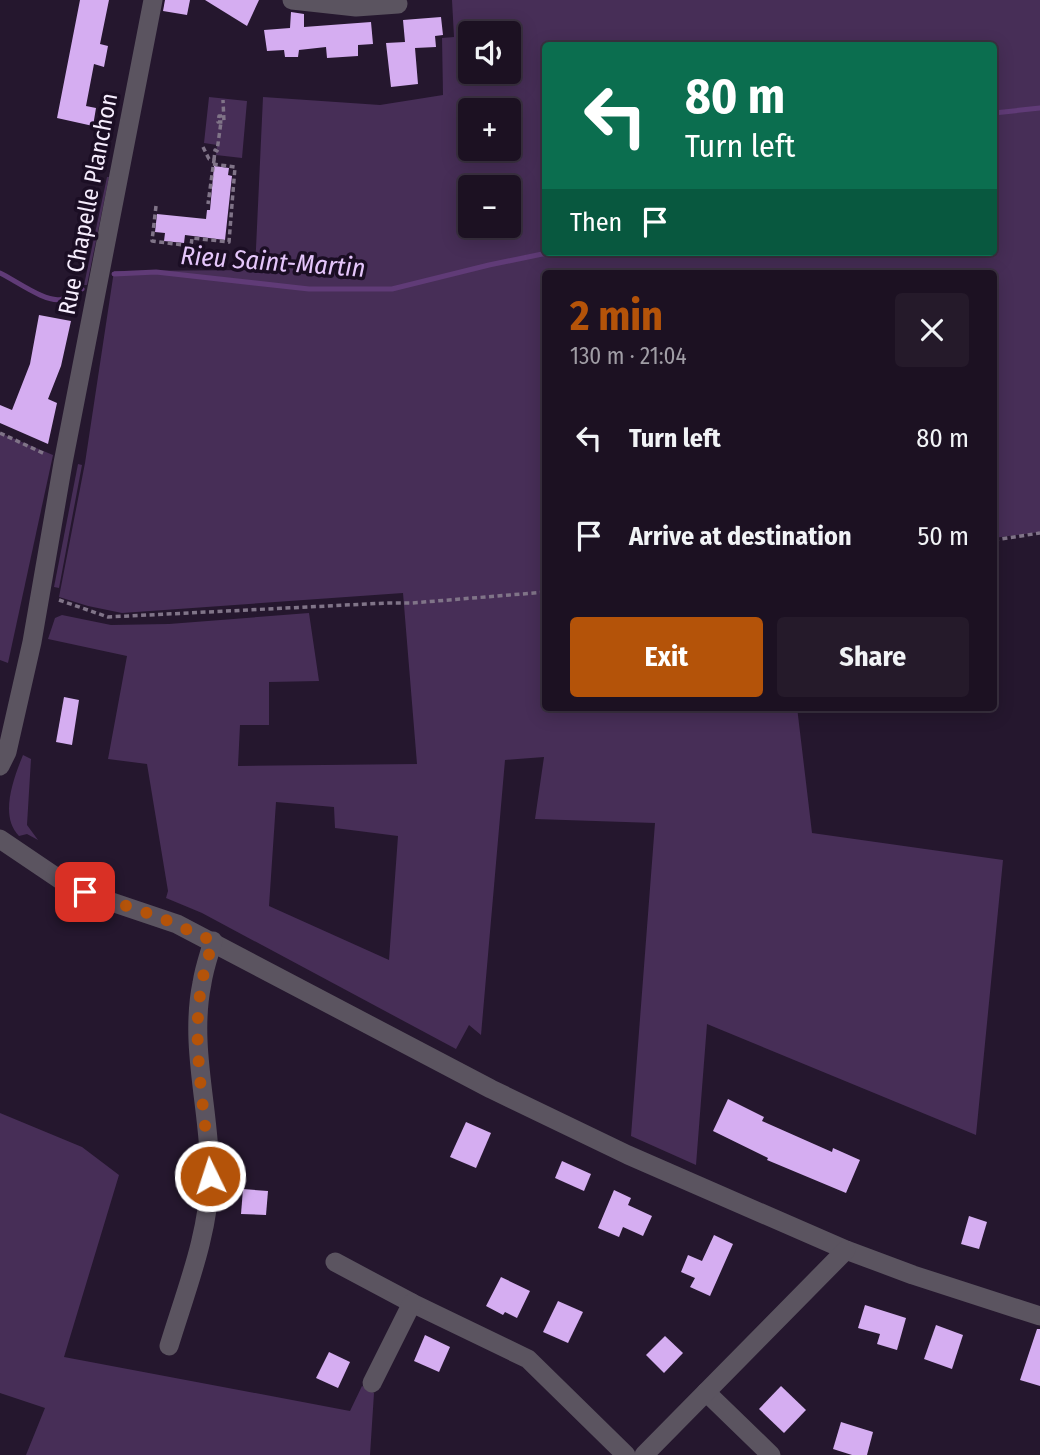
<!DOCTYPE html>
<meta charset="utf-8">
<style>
:root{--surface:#1c1122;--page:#251a2a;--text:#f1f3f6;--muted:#a09da5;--line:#3a3140;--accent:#b45309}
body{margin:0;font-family:"Fira Sans Condensed",sans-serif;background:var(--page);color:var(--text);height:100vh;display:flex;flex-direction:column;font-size:26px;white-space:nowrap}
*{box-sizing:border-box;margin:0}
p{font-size:23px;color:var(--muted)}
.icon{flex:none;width:38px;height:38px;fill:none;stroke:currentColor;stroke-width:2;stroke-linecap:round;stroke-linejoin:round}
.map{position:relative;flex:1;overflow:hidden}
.side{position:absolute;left:542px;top:270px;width:455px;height:441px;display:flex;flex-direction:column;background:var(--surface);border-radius:7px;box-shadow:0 4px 18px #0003,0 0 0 2px var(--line)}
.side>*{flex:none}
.banner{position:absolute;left:542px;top:42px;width:455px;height:214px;border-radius:7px;box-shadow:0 4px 18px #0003,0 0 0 2px var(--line);background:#0b6e4f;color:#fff;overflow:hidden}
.tools{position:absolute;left:458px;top:21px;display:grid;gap:14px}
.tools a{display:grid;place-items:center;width:63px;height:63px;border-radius:7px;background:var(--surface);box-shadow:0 4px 18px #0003,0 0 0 2px var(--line);font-size:35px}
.pin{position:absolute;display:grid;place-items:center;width:60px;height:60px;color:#fff;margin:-30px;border-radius:14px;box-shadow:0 4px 10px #0006}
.me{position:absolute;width:77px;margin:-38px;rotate:356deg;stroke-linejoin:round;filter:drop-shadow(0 0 5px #0008)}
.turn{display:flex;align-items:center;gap:24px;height:147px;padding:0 28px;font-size:32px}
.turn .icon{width:91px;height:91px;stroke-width:2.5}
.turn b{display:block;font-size:49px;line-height:60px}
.then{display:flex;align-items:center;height:66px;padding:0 28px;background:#0003;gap:14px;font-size:26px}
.round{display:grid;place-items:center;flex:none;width:74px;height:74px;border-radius:7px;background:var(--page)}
.headline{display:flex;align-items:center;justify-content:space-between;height:119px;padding:0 28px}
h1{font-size:42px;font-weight:700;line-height:52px;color:var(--accent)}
.primary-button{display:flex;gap:14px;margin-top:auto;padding:14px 28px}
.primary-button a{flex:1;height:80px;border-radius:7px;background:var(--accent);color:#fff;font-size:28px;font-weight:700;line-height:80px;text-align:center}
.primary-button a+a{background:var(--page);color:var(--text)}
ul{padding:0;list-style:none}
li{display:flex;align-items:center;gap:21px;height:98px;padding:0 28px}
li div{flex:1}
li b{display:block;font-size:26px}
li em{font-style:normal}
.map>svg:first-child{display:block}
.green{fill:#472e57;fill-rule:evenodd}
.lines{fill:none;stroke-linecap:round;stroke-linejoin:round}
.stream{stroke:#603b77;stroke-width:5}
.building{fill:#d5adf1}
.path{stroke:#807488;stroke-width:3.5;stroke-dasharray:5 3.5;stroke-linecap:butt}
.minor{stroke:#5b5460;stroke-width:19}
.route{stroke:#b45309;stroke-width:12;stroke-dasharray:0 21.6}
.labels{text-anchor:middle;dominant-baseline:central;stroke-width:7;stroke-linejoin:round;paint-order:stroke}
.street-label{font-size:24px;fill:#f6edfd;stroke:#1b0e24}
.water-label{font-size:26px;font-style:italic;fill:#e5c6fb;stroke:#1b0e24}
</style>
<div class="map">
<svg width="1040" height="1455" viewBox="0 0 1040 1455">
<rect width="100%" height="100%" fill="#25172e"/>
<g class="green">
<path d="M452,0H1040V532L994,538V273H546V707H797L812,833L1003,860L976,1135L707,1024L696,1165L631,1136L655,823L535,819L544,757L505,760L481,1035L469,1025L456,1049L202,913L166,898L168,891L147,764L108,759L127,656L48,639L55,618L62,615L111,625L169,624L309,613L319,681L269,682V725H240L238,766L417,764L403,593L122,613L88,606L59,597L85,463L114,271L255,270L263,97L380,105L443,95L442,38L454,37ZM509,33V72H471V33ZM546,46H994V252H546ZM509,110V149H471V110ZM509,187V226H471V187ZM276,802L334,807L335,828L398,836L389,960L269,906Z"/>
<polygon points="209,97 247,101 242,158 216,155 217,145 204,143"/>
<polygon points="107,177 109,177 87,285 84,285"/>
<polygon points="0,433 53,455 8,663 0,660"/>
<polygon points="78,464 82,465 59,588 54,587"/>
<path d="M23,755L31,759L27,825L38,840L27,834L19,836C0,817 12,782 23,755Z"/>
<polygon points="0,1113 82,1147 119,1175 64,1357 350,1411 362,1386 374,1393 370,1455 26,1455 45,1408 0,1393"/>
</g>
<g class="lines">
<g class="stream">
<polyline points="994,113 1040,108"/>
<path d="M0,273C15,280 47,304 62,299C69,297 74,292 82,289"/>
<polyline points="114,274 156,272 309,289 392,289 489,265 552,252"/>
</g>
</g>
<g class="building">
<polygon points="80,0 109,0 100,44 108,46 104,67 94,64 86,106 96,108 93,126 57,118"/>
<polygon points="165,0 190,0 187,15 163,11"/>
<polygon points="205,0 259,0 247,26"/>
<polygon points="291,12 304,14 304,27 371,22 373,44 358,45 358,56 327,58 326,47 299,50 298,57 285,57 284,50 267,51 264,30 290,28"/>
<polygon points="441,17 443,35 435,36 436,47 415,48 418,84 391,87 386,43 405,42 403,20"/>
<polygon points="214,166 229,168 228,175 232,176 225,240 185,235 184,243 164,241 165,233 155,232 157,214 206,219 207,210 210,210"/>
<polygon points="39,315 71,321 61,366 48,399 57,403 48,444 0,423 0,405 12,410 30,364"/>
<polygon points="64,697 79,700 72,745 56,742"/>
<polygon points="728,1099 764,1117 762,1121 832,1152 833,1148 860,1160 846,1193 767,1160 768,1158 713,1131"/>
<polygon points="466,1122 491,1133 476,1168 450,1157"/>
<polygon points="562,1161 591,1174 584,1191 555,1178"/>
<polygon points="243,1189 268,1191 266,1215 241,1214"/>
<polygon points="614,1190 631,1198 628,1205 652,1216 643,1236 623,1227 619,1237 598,1228"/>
<polygon points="969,1216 987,1222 979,1249 961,1244"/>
<polygon points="714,1235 733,1244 710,1296 690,1287 695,1278 681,1272 688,1255 702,1261"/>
<polygon points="501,1277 530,1291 517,1318 505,1312 503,1315 486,1306"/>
<polygon points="558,1301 583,1312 568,1343 543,1332"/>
<polygon points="865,1305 906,1318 897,1350 877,1344 880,1334 858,1328"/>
<polygon points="936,1325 963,1335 952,1369 924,1359"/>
<polygon points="1037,1329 1040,1329 1040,1386 1020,1380"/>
<polygon points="425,1335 450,1347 439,1372 414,1361"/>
<polygon points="665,1336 683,1353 664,1373 646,1355"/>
<polygon points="329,1352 350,1362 338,1388 316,1378"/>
<polygon points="781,1386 806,1410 784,1433 759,1409"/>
<polygon points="841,1422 873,1432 867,1455 852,1455 833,1449"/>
</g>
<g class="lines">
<g class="path">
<polyline points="222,116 219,116 218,122 224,122 223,100"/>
<polyline points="203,147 209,159 214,160 208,204"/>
<polyline points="214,160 215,150 217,151 221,122"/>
<polyline points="156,206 152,241 191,246 192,238 229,242 235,167 213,164"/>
<polyline points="0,433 45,454"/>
<polyline points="994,540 1040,533"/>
<polyline points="59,600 108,617 387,603 412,603 546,592"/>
</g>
<g class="minor">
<polyline points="292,0 356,7 398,4"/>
<polyline points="0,766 7,752 32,642 63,463 153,0"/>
<polyline points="0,839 65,883 85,893 177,924 491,1089 628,1155 846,1250 913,1275 1040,1316"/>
<polyline points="335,1262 412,1303 528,1359 626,1455"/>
<path d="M169,1346C186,1290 209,1234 210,1175C210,1111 189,1046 202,983C204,969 209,955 213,941"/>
<polyline points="372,1383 412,1303"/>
<polyline points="706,1392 771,1455"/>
<polyline points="644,1455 846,1250"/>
</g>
</g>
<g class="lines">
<path class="route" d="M85,892L159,917L213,941C209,955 204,969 202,983C190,1041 206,1116 210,1176"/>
</g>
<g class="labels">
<g class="street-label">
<text transform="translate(88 204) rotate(-79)">Rue Chapelle Planchon</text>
</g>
<g class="water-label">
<text transform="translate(273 262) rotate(4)">Rieu Saint-Martin</text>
</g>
</g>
</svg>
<div class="tools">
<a><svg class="icon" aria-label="sound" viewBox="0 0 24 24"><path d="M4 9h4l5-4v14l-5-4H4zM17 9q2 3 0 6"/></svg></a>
<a>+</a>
<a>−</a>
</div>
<div class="pin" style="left:85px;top:892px;background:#d93025"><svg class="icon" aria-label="arrive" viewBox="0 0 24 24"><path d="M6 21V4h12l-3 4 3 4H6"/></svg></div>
<svg class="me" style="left:210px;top:1176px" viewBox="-20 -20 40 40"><circle r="17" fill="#b45309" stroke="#fff" stroke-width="3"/><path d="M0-11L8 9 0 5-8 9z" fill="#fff"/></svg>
<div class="banner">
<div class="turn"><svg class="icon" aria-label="left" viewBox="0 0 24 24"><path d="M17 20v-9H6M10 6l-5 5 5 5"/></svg><div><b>80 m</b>Turn left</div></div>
<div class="then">Then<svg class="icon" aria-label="arrive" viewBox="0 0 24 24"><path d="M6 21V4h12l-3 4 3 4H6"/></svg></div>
</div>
<section class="side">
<div class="headline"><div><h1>2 min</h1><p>130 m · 21:04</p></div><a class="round"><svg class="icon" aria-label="close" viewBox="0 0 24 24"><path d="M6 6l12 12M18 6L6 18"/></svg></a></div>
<ul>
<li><svg class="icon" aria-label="left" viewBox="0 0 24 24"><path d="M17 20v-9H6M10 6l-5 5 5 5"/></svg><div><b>Turn left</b></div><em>80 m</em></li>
<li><svg class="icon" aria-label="arrive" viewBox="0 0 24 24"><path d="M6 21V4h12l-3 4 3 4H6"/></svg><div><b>Arrive at destination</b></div><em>50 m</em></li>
</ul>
<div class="primary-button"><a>Exit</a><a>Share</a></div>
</section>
</div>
